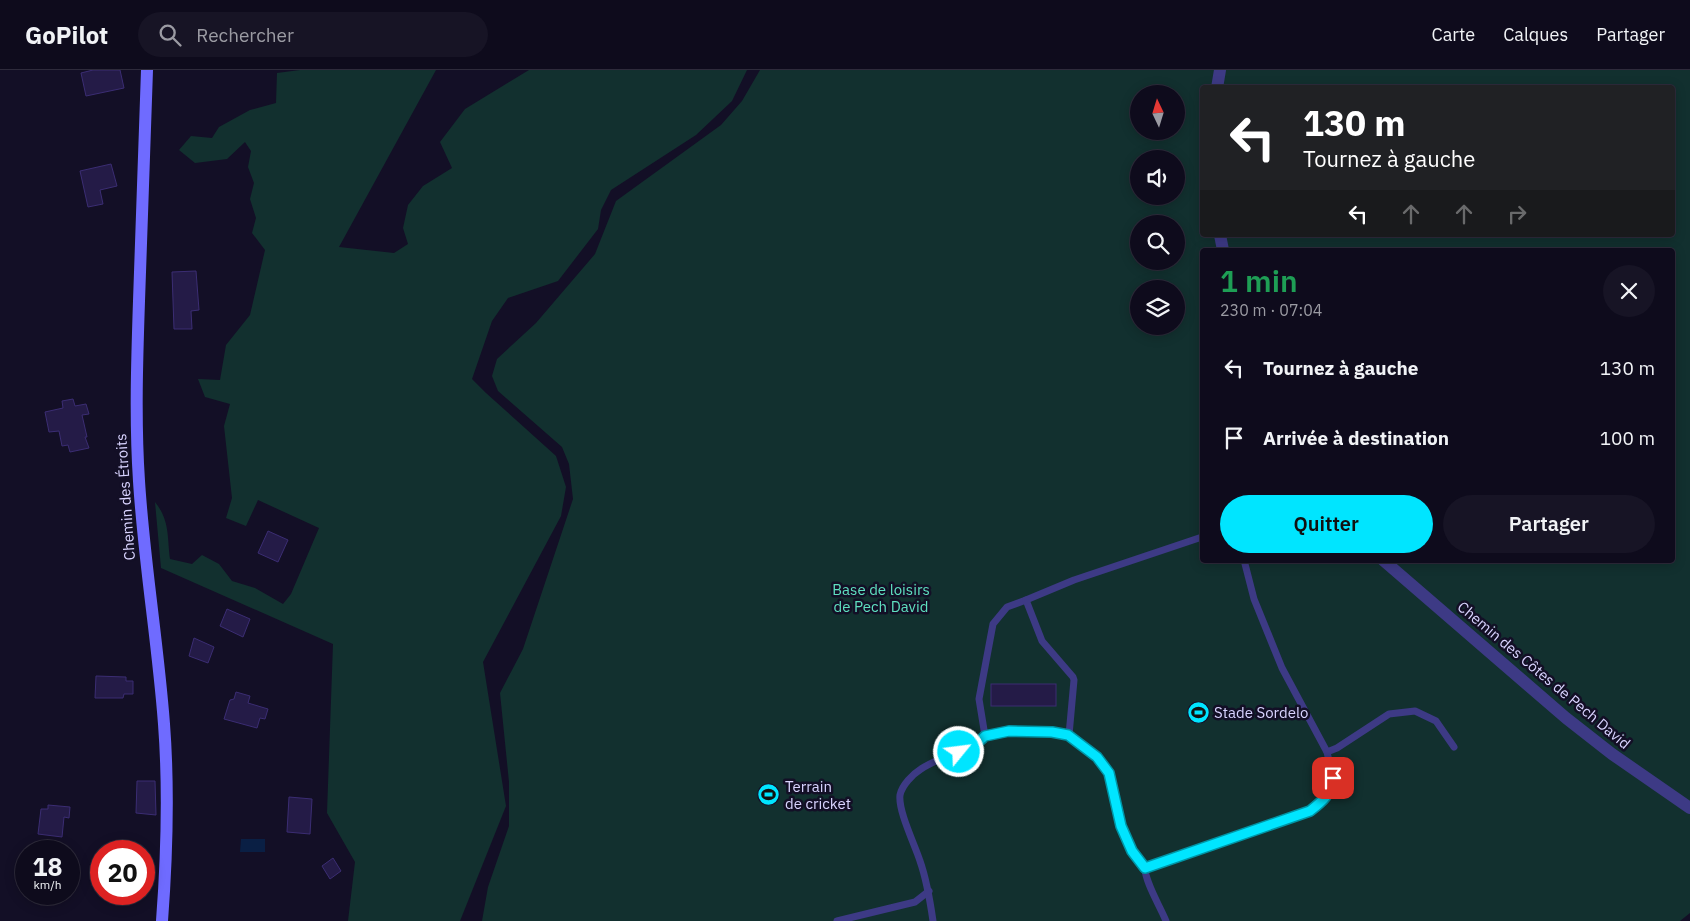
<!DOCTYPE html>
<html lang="fr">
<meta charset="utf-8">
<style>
:root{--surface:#0e0b1c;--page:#171425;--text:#f1f3f6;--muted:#9b9ba3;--line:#2e2b3b;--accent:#00e5ff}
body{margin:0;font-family:"IBM Plex Sans",sans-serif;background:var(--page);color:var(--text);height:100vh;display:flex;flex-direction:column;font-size:19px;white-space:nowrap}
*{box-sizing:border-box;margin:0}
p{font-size:16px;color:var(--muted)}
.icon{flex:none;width:28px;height:28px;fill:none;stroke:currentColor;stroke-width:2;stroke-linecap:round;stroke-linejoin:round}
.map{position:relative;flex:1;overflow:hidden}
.side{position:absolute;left:1200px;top:178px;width:475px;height:315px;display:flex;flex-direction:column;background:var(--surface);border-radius:5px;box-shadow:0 2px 12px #0003,0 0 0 1px var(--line)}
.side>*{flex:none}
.top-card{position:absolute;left:1200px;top:15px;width:475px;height:152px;border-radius:5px;box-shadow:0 2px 12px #0003,0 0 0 1px var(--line);background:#202124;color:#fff;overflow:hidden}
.needle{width:32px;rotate:356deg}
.controls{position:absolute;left:1130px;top:15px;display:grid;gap:10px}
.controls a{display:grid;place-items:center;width:55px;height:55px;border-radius:50%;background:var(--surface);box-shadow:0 2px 12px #0003,0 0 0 1px var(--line);font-size:25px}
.speed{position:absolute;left:15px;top:770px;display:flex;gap:10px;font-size:25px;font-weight:700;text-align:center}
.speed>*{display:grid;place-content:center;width:65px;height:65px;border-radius:50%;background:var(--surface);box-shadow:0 2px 12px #0003,0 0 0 1px var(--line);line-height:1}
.speed small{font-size:12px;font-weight:400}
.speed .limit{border:8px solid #d22;background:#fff;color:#111}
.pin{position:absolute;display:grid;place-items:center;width:42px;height:42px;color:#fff;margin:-21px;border-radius:10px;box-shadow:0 2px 8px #0006}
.me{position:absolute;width:55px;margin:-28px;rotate:61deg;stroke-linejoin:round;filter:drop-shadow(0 0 4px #0008)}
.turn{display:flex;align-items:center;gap:18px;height:105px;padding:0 20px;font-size:22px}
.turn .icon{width:65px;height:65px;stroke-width:2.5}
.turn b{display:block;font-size:35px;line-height:42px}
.lanes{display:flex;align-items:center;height:48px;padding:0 20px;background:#0003;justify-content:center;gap:25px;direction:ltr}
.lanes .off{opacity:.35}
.round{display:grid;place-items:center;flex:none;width:52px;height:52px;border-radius:26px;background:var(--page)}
.overview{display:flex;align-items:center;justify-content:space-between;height:85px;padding:0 20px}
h1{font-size:30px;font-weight:600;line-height:38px;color:#1e9e55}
.primary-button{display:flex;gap:10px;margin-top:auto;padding:10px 20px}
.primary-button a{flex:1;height:58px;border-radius:30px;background:var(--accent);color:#111;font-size:20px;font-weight:600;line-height:58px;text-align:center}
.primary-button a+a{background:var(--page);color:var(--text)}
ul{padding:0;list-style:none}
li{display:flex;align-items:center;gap:15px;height:70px;padding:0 20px}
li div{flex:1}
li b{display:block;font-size:19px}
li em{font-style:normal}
header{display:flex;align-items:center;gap:30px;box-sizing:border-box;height:70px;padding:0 25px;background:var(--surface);border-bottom:1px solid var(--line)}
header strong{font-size:24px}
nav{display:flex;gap:28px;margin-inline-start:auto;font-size:18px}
.search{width:350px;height:45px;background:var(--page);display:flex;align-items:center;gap:12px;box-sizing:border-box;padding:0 18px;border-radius:28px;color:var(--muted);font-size:19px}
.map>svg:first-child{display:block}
.green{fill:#12302f;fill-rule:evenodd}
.water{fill:#0a1f44}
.building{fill:#241b47;stroke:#3b2d73}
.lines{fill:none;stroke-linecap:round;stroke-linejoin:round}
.lane{stroke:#3d3a85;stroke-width:7}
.street{stroke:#3d3a85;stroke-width:12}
.secondary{stroke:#6f6bff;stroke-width:12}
.route-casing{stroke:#0095a6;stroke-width:12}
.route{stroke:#00e5ff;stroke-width:9}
.labels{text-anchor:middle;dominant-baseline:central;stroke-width:5;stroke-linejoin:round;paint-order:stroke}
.street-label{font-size:15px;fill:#d9d4ff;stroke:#130f26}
.park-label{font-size:15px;fill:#5fe0c0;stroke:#130f26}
.poi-label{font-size:15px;fill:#d9d4ff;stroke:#130f26;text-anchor:start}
</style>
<header>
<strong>GoPilot</strong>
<div class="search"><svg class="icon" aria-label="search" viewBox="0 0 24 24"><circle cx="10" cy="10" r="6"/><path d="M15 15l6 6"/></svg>Rechercher</div>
<nav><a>Carte</a><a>Calques</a><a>Partager</a></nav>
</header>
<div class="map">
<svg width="1690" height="851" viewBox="0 0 1690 851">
<rect width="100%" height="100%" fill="#130f26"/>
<g class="green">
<path d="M300,0H436L339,177L394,183L408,174L403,158L408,135L423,116L452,98L440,72L465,39L529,0H747L732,31L696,65L611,120L601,140L598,159L558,211L508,228L492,251L472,309L486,323L556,386L566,417L561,446L483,592L506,736L460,851H348L355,792L327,743L333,574L161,498L155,432C170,451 167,466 170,489L192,494L202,485L219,494L232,511L255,518L283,534L291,524L319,458L258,430L246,456L226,448L232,428L224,356L230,334L205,327L198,309L220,310L226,275L250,245L265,180L252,163L256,148L250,129L254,113L248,97L251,81L245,72L227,89L195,93L179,80L191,66L212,68L219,57L250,40L276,33L277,3Z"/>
<path d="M760,0H1690V843L1680,851H482L488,817L509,756V712L500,623L523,579L573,429L569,394L562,377L498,321L492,306L497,289L536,253L595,184L616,131L721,55L742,31ZM1202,18H1672V165H1202ZM1139,24H1176V61H1139ZM1139,89H1176V126H1139ZM1139,154H1176V191H1139ZM1202,180H1672V490H1202ZM1139,219H1176V256H1139Z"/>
</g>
<polygon class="water" points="241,769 265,769 265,782 240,782"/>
<g class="building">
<polygon points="93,0 120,0 124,18 86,26 81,3"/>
<polygon points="111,94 117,116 100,120 103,134 88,137 80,101"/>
<polygon points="196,201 199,240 191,241 192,259 174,259 172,202"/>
<polygon points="73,329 75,336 86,334 89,344 82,345 87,367 85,367 89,378 70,382 68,375 62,376 59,361 49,362 45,342 63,338 62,331"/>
<polygon points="268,461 288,470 278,492 258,483"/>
<polygon points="227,539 250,549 243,567 220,556"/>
<polygon points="194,568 214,577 208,593 189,586"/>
<polygon points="96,606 126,607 126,611 133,611 133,624 124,624 123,628 95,628"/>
<rect x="991" y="614" width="65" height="22"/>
<polygon points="236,622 250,626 248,633 268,639 265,649 260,648 257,658 224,649 230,630 234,629"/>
<polygon points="137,711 155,711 156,745 136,743"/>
<polygon points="289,727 312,729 310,764 287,762"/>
<polygon points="48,735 70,737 69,748 64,747 62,767 38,764 41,739 48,739"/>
<polygon points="333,788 341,801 330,809 322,796"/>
</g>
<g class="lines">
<g class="lane">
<polyline points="1026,530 1007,537 993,554 979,629 985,666 1009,661 1052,662 1069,665 1097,687 1109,703 1121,756 1132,781 1145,798 1310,741 1324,730 1331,719 1333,708 1327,682 1282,598 1254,529 1244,490"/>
<polyline points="1069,665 1074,610 1073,607 1042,571 1026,530 1074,510 1202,467"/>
<polyline points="1327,682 1337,678 1389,644 1415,641 1436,651 1454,677"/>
<path d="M1145,798C1145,812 1160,836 1166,851"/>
<polyline points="837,851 915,832 929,821"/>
<path d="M933,851C930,830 927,811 920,791C915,775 898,741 900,725C902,715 913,704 921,699C942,685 966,683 985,666"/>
</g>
<g class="street">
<polyline points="1217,18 1220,0"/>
<polyline points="1220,165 1223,180"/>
<polyline points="1383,490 1566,648 1612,684 1690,738"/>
</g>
<path class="secondary" d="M147,0C145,77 141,154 139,231C137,291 135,351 139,411C144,492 158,573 164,654C169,720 167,785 162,851"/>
</g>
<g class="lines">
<defs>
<path id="route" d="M959,682L975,675L985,666L1009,661L1052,662L1068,665L1097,687L1109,703L1121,756L1132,781L1145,798L1310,741C1324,730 1330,725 1333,708"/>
</defs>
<use href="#route" class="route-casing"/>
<use href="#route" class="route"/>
</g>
<defs>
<symbol id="stadium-disc" viewBox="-11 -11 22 22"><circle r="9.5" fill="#00e5ff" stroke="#130f26"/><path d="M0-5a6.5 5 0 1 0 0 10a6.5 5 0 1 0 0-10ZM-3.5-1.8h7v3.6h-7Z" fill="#111"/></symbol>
</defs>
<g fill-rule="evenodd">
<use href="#stadium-disc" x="1186" y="630" width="25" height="25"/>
<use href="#stadium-disc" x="756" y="712" width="25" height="25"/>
</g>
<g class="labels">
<g class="street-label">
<text transform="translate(125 427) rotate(-94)">Chemin des Étroits</text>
<text transform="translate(1544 605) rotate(40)">Chemin des Côtes de Pech David</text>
</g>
<g class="park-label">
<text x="881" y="519">Base de loisirs<tspan x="881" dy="17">de Pech David</tspan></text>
</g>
<g class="poi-label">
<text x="1214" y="642">Stade Sordelo</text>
<text x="785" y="716">Terrain<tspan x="785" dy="17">de cricket</tspan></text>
</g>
</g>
</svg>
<div class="controls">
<a><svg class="needle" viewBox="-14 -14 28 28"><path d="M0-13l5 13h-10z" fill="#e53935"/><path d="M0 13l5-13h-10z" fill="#9b9ba3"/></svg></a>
<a><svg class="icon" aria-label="sound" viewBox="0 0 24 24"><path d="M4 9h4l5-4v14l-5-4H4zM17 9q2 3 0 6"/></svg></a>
<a><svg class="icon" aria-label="search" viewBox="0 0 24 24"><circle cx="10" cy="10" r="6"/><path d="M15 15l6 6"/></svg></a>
<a><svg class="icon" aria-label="layers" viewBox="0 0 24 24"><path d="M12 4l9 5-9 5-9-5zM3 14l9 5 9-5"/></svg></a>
</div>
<div class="speed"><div>18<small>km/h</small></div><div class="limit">20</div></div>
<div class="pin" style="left:1333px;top:708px;background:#d93025"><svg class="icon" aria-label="arrive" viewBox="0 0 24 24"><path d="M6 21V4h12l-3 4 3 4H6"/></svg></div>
<svg class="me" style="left:959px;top:682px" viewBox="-20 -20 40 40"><circle r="17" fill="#00e5ff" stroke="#fff" stroke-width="3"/><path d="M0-11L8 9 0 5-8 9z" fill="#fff"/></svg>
<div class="top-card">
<div class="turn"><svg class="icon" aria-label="left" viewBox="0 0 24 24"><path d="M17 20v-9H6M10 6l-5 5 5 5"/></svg><div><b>130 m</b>Tournez à gauche</div></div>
<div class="lanes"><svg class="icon" aria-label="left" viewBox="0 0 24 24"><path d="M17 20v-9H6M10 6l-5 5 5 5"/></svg><svg class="icon off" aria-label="ahead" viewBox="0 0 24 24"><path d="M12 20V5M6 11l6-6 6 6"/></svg><svg class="icon off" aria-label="ahead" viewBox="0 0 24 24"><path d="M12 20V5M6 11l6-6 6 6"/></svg><svg class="icon off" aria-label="right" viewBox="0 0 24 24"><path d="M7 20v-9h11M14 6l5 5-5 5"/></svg></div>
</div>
<section class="side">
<div class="overview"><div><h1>1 min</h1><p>230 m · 07:04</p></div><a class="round"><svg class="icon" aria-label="close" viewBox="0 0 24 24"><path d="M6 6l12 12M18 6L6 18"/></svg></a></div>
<ul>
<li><svg class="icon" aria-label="left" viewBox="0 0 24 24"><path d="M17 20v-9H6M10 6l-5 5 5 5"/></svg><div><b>Tournez à gauche</b></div><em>130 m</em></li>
<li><svg class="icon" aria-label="arrive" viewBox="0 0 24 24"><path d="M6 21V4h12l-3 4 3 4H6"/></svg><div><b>Arrivée à destination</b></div><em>100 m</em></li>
</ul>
<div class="primary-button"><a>Quitter</a><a>Partager</a></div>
</section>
</div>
